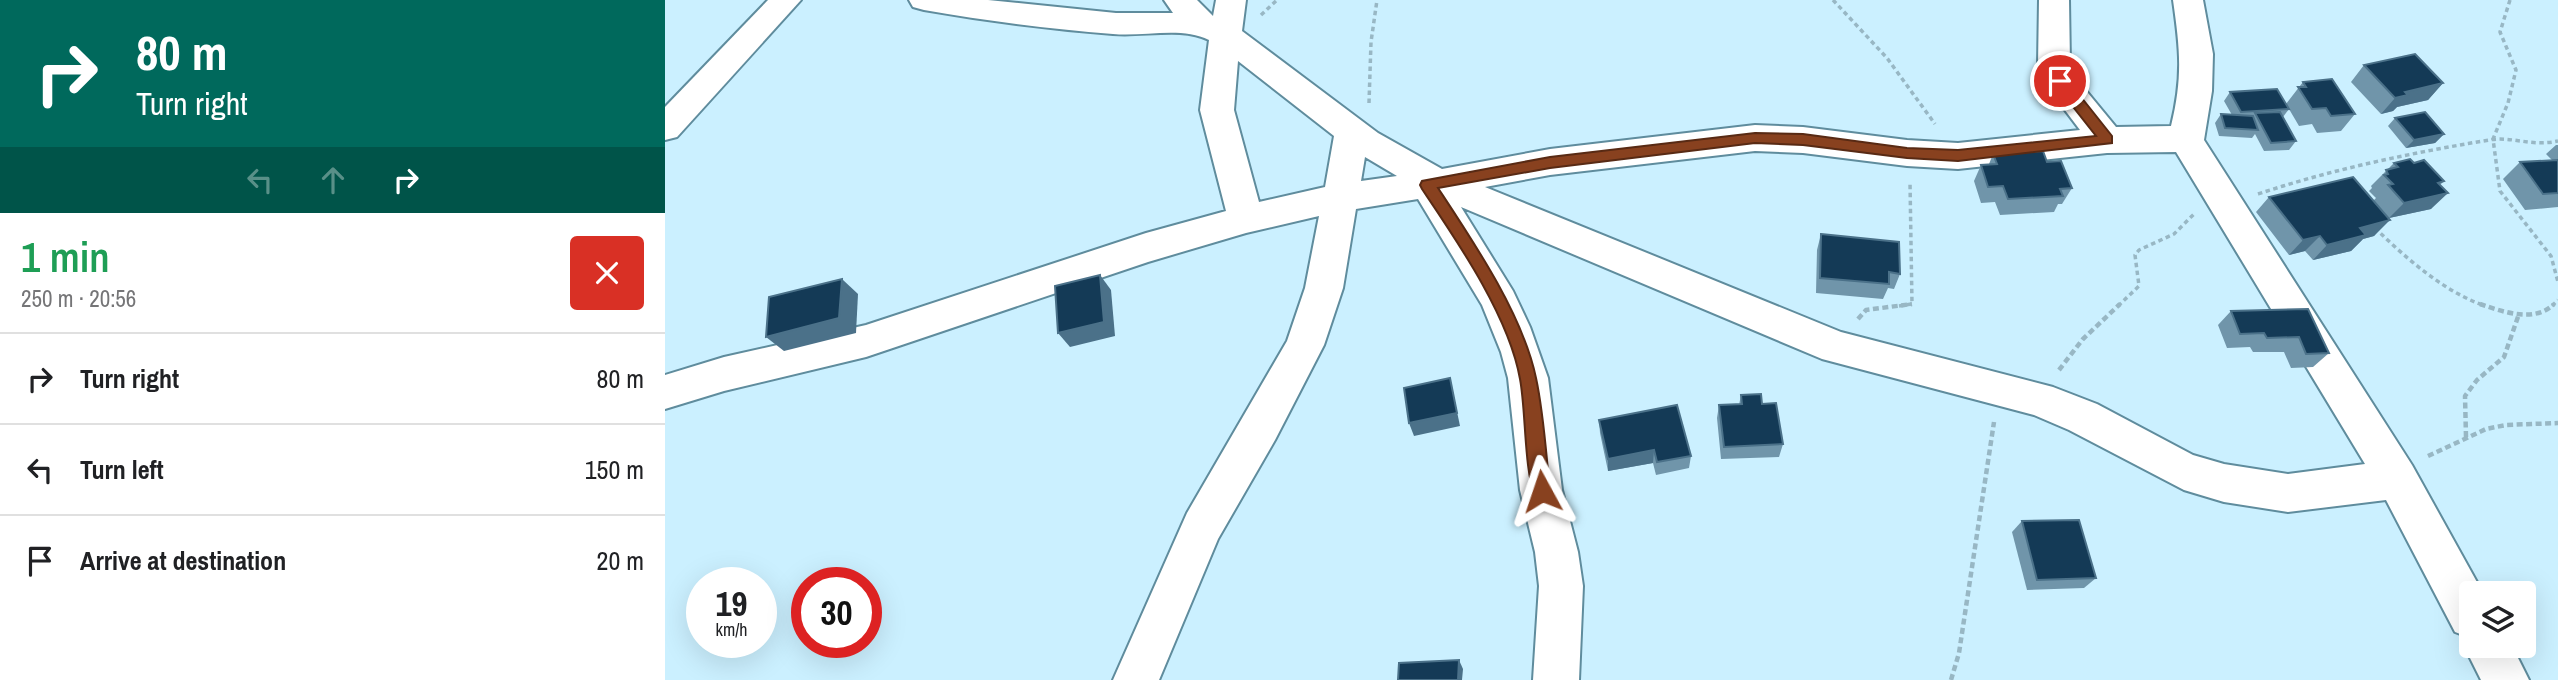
<!DOCTYPE html>
<meta charset="utf-8">
<style>
:root{--surface:#fff;--page:#f6f6f6;--text:#202124;--muted:#757577;--line:#e0e0e0}
body{margin:0;font-family:"Archivo Narrow",sans-serif;background:var(--page);color:var(--text);height:100vh;display:flex;flex-direction:column;font-size:26px;white-space:nowrap}
*{box-sizing:border-box;margin:0}
p{font-size:23px;color:var(--muted)}
.icon{flex:none;width:38px;height:38px;fill:none;stroke:currentColor;stroke-width:2;stroke-linecap:round;stroke-linejoin:round}
.map{position:relative;flex:1;overflow:hidden}
.sheet{display:flex;flex-direction:column;background:var(--surface);width:665px}
.sheet>*{flex:none}
.banner{background:#00695c;color:#fff;overflow:hidden}
.buttons{position:absolute;left:1794px;top:581px;display:grid;gap:14px}
.buttons a{display:grid;place-items:center;width:77px;height:77px;border-radius:7px;background:var(--surface);box-shadow:0 7px 28px #0002;font-size:35px}
.speed{position:absolute;left:21px;top:567px;display:flex;gap:14px;font-size:35px;font-weight:700;text-align:center}
.speed>*{display:grid;place-content:center;width:91px;height:91px;border-radius:50%;background:var(--surface);box-shadow:0 7px 28px #0002;line-height:1}
.speed small{font-size:18px;font-weight:400}
.speed .limit{border:10px solid #d22;background:#fff;color:#111}
.pin{position:absolute;display:grid;place-items:center;width:60px;height:60px;color:#fff;margin:-30px;border:4px solid #fff;border-radius:50%;box-shadow:0 2px 7px #0007}
.me{position:absolute;width:77px;margin:-38px;rotate:355deg;stroke-linejoin:round;filter:drop-shadow(0 0 5px #0008)}
.turn{display:flex;align-items:center;gap:24px;height:147px;padding:0 21px;font-size:32px}
.turn .icon{width:91px;height:91px;stroke-width:2.5}
.turn b{display:block;font-size:49px;line-height:60px}
.lanes{display:flex;align-items:center;height:66px;padding:0 21px;background:#0003;justify-content:center;gap:35px;direction:ltr}
.lanes .off{opacity:.35}
.round{display:grid;place-items:center;flex:none;width:74px;height:74px;border-radius:7px;background:var(--page)}
.headline{display:flex;align-items:center;justify-content:space-between;height:119px;padding:0 21px}
h1{font-size:42px;font-weight:600;line-height:52px;color:#1e9e55}
ul{padding:0;list-style:none}
li{display:flex;align-items:center;gap:21px;height:91px;padding:0 21px;border-top:2px solid var(--line)}
li div{flex:1}
li b{display:block;font-size:26px}
li em{font-style:normal}
main{display:flex;flex:1;min-height:0}
.map>svg:first-child{display:block}
.lines{fill:none;stroke-linecap:round;stroke-linejoin:round}
.minor-casing{stroke:#5f8c9d;stroke-width:4}
.path-far1{stroke:#98b7c4;stroke-width:3.5;stroke-dasharray:4.5 3.5;stroke-linecap:butt}
.path{stroke:#98b7c4;stroke-width:4.5;stroke-dasharray:6 3.5;stroke-linecap:butt}
.minor{fill:#fff;fill-rule:evenodd}
.wall{fill:#7095aa}
.shaded-wall{fill:#4b7189}
.building{fill:#143a56;stroke:#4b7189;stroke-width:2}
.route{fill:#88411f;stroke:#582a14;stroke-width:2}
</style>
<main>
<section class="sheet">
<div class="banner">
<div class="turn"><svg class="icon" aria-label="right" viewBox="0 0 24 24"><path d="M7 20v-9h11M14 6l5 5-5 5"/></svg><div><b>80 m</b>Turn right</div></div>
<div class="lanes"><svg class="icon off" aria-label="left" viewBox="0 0 24 24"><path d="M17 20v-9H6M10 6l-5 5 5 5"/></svg><svg class="icon off" aria-label="ahead" viewBox="0 0 24 24"><path d="M12 20V5M6 11l6-6 6 6"/></svg><svg class="icon" aria-label="right" viewBox="0 0 24 24"><path d="M7 20v-9h11M14 6l5 5-5 5"/></svg></div>
</div>
<div class="headline"><div><h1>1 min</h1><p>250 m · 20:56</p></div><a class="round" style="background:#d93025;color:#fff"><svg class="icon" aria-label="close" viewBox="0 0 24 24"><path d="M6 6l12 12M18 6L6 18"/></svg></a></div>
<ul>
<li><svg class="icon" aria-label="right" viewBox="0 0 24 24"><path d="M7 20v-9h11M14 6l5 5-5 5"/></svg><div><b>Turn right</b></div><em>80 m</em></li>
<li><svg class="icon" aria-label="left" viewBox="0 0 24 24"><path d="M17 20v-9H6M10 6l-5 5 5 5"/></svg><div><b>Turn left</b></div><em>150 m</em></li>
<li><svg class="icon" aria-label="arrive" viewBox="0 0 24 24"><path d="M6 21V4h12l-3 4 3 4H6"/></svg><div><b>Arrive at destination</b></div><em>20 m</em></li>
</ul>
</section>
<div class="map">
<svg width="1893" height="680" viewBox="0 0 1893 680">
<rect width="100%" height="100%" fill="#cbf0ff"/>
<g class="lines">
<defs>
<g id="minor">
<polygon points="103,0 136,0 12,137 0,140 0,107"/>
<path d="M244,0H323L451,13H508L499,0H532L548,16L551,0H581L577,31L713,133L777,169L885,149L1090,125L1138,127L1242,140L1293,143L1415,130L1384,89L1373,65L1374,0H1404L1405,65L1409,76L1451,127L1506,126C1518,77 1515,49 1508,0H1538L1548,54L1547,91L1539,140L1747,465L1818,593H1806V646H1847L1864,680H1816L1799,646L1803,637L1790,632L1721,500L1623,512L1559,502L1519,490L1404,430L1369,415L1157,359L796,207L848,291L865,327L883,378L897,490L913,552L918,586L914,680H868L874,586L870,552L855,490L843,378L836,352L817,305L753,199L691,209L678,288L659,345L610,440L553,539L494,680H448L522,513L622,341L640,288L654,216L581,233L483,262L201,357L59,391L0,409V375L59,357L201,325L481,233L561,211L535,110L544,40C516,26 479,37 448,34C384,29 322,21 259,10L248,7ZM573,61L669,136L660,187L594,202L569,110ZM1090,151L1138,153L1242,166L1293,169L1442,153L1511,152L1700,464L1623,474L1559,464L1528,455L1432,404L1388,387L1176,332L820,187L885,175ZM700,157L732,176L696,181Z"/>
</g>
</defs>
<use href="#minor" class="minor-casing"/>
<g class="path-far1">
<polyline points="1168,0 1222,58 1270,124"/>
<polyline points="1845,0 1835,32 1851,70 1843,103 1828,139 1835,191 1886,256 1893,282"/>
<polyline points="596,15 612,0"/>
<polyline points="704,103 706,42 712,0"/>
<path d="M1593,194C1668,169 1746,153 1824,140C1847,136 1867,147 1893,141"/>
<path d="M1710,228C1742,259 1778,291 1820,306"/>
<polyline points="1234,306 1247,304 1245,182"/>
<polyline points="1453,306 1474,286 1470,255 1474,250 1509,234 1529,214"/>
<polyline points="1887,306 1893,300"/>
</g>
<g class="path">
<path d="M1815,304C1838,312 1870,323 1889,304"/>
<polyline points="1193,319 1201,310 1247,304"/>
<polyline points="1394,370 1418,339 1455,304"/>
<polyline points="1801,437 1800,396 1812,380 1839,357 1854,314"/>
<polyline points="1763,456 1821,429 1841,425 1893,423"/>
<polyline points="1286,680 1294,653 1329,422"/>
</g>
<use href="#minor" class="minor"/>
</g>
<g class="wall">
<polygon points="1699,65 1778,83 1763,100 1732,107 1728,111 1716,114 1686,82"/>
<polygon points="1638,82 1690,114 1676,131 1652,133 1647,124 1634,126 1624,109 1618,117 1631,141 1624,150 1599,151 1590,134 1587,138 1554,136 1550,123 1556,114 1567,115 1559,101 1565,92 1621,104"/>
<polygon points="1730,118 1779,134 1770,143 1741,148 1723,126"/>
<polygon points="1891,145 1893,145 1893,207 1860,210 1838,179 1855,162 1887,160 1881,154"/>
<polygon points="1328,154 1382,162 1407,188 1397,204 1393,204 1389,212 1335,215 1330,202 1316,203 1309,181 1316,165 1324,164"/>
<polygon points="1729,163 1749,163 1779,181 1775,185 1766,209 1724,218 1709,236 1698,239 1686,251 1648,260 1640,251 1624,255 1591,212 1604,197 1708,201 1711,198 1704,191 1707,188 1706,186"/>
<polygon points="1156,234 1235,274 1229,289 1223,288 1218,299 1151,293 1152,250"/>
<polygon points="1643,309 1664,353 1648,367 1626,368 1619,352 1588,352 1585,347 1562,348 1553,325 1566,311"/>
<polygon points="1076,395 1097,404 1118,444 1114,457 1056,459 1052,418 1054,405 1074,405"/>
<polygon points="934,420 1026,456 1024,468 991,475 988,463 943,471 935,433"/>
<polygon points="1357,521 1431,578 1419,588 1362,590 1347,532"/>
</g>
<g class="shaded-wall">
<polygon points="1778,83 1763,100 1732,107 1728,111 1716,114 1730,98 1740,92"/>
<polygon points="1779,134 1770,143 1741,148 1749,140"/>
<polygon points="1783,193 1766,209 1724,218 1739,203"/>
<polygon points="1725,220 1709,236 1698,239 1686,251 1648,260 1662,245 1695,228"/>
<polygon points="1655,236 1640,251 1624,255 1638,240"/>
<polygon points="435,275 446,290 450,336 405,347 393,333"/>
<polygon points="177,279 193,294 191,333 119,351 101,337"/>
<polygon points="785,378 795,426 749,436 744,423"/>
<polygon points="989,450 988,463 943,471 943,459"/>
<polygon points="794,660 798,669 797,680 793,680"/>
</g>
<g class="building">
<polygon points="1750,54 1778,83 1740,92 1743,95 1730,98 1699,65"/>
<polygon points="1667,79 1690,114 1666,116 1661,108 1647,109 1633,87 1641,87 1638,82"/>
<polygon points="1612,89 1624,109 1576,112 1565,92"/>
<polygon points="1615,112 1631,141 1606,143 1590,113"/>
<polygon points="1760,112 1779,134 1749,140 1730,118"/>
<polygon points="1556,114 1588,116 1593,130 1560,128"/>
<polygon points="1378,151 1382,162 1396,161 1407,188 1395,189 1398,196 1343,199 1338,186 1323,187 1316,165 1332,164 1328,154"/>
<polygon points="1745,159 1749,163 1759,160 1779,181 1773,183 1783,193 1739,203 1723,185 1728,184 1719,175 1723,174 1721,170 1733,167 1729,163"/>
<polygon points="1893,160 1893,193 1878,194 1855,162"/>
<polygon points="1688,177 1725,220 1695,228 1701,235 1662,245 1655,236 1638,240 1604,197"/>
<polygon points="1156,234 1234,242 1235,274 1224,272 1224,284 1155,278"/>
<polygon points="435,275 439,322 393,333 390,286"/>
<polygon points="177,279 174,318 101,337 104,297"/>
<polygon points="1643,309 1664,353 1641,354 1634,337 1602,338 1599,333 1575,334 1566,311"/>
<polygon points="785,378 792,413 744,423 739,388"/>
<polygon points="1096,394 1097,404 1111,403 1118,444 1059,447 1054,405 1077,404 1076,395"/>
<polygon points="1012,405 1026,456 992,462 989,450 943,459 934,420"/>
<polygon points="1414,520 1431,578 1372,580 1357,521"/>
<polygon points="794,660 793,680 733,680 734,663"/>
</g>
<path class="route" d="M1395,76L1400,77L1447,136V143L1293,161L1242,158L1138,145L1090,143L885,168L773,188C808,241 858,315 871,378C879,415 881,454 885,491L883,496L877,499L870,496C859,470 861,410 855,379C844,316 792,241 757,189L755,185L757,181L885,157L1090,133L1138,134L1242,148L1293,150L1431,136L1390,84L1388,81Z"/>
</svg>
<div class="buttons">
<a><svg class="icon" aria-label="layers" viewBox="0 0 24 24"><path d="M12 4l9 5-9 5-9-5zM3 14l9 5 9-5"/></svg></a>
</div>
<div class="speed"><div>19<small>km/h</small></div><div class="limit">30</div></div>
<div class="pin" style="left:1395px;top:81px;background:#d93025"><svg class="icon" aria-label="arrive" viewBox="0 0 24 24"><path d="M6 21V4h12l-3 4 3 4H6"/></svg></div>
<svg class="me" style="left:877px;top:491px" viewBox="-20 -20 40 40"><path d="M0-17L14 15 0 8-14 15z" fill="#88411f" stroke="#fff" stroke-width="4"/></svg>
</div>
</main>
